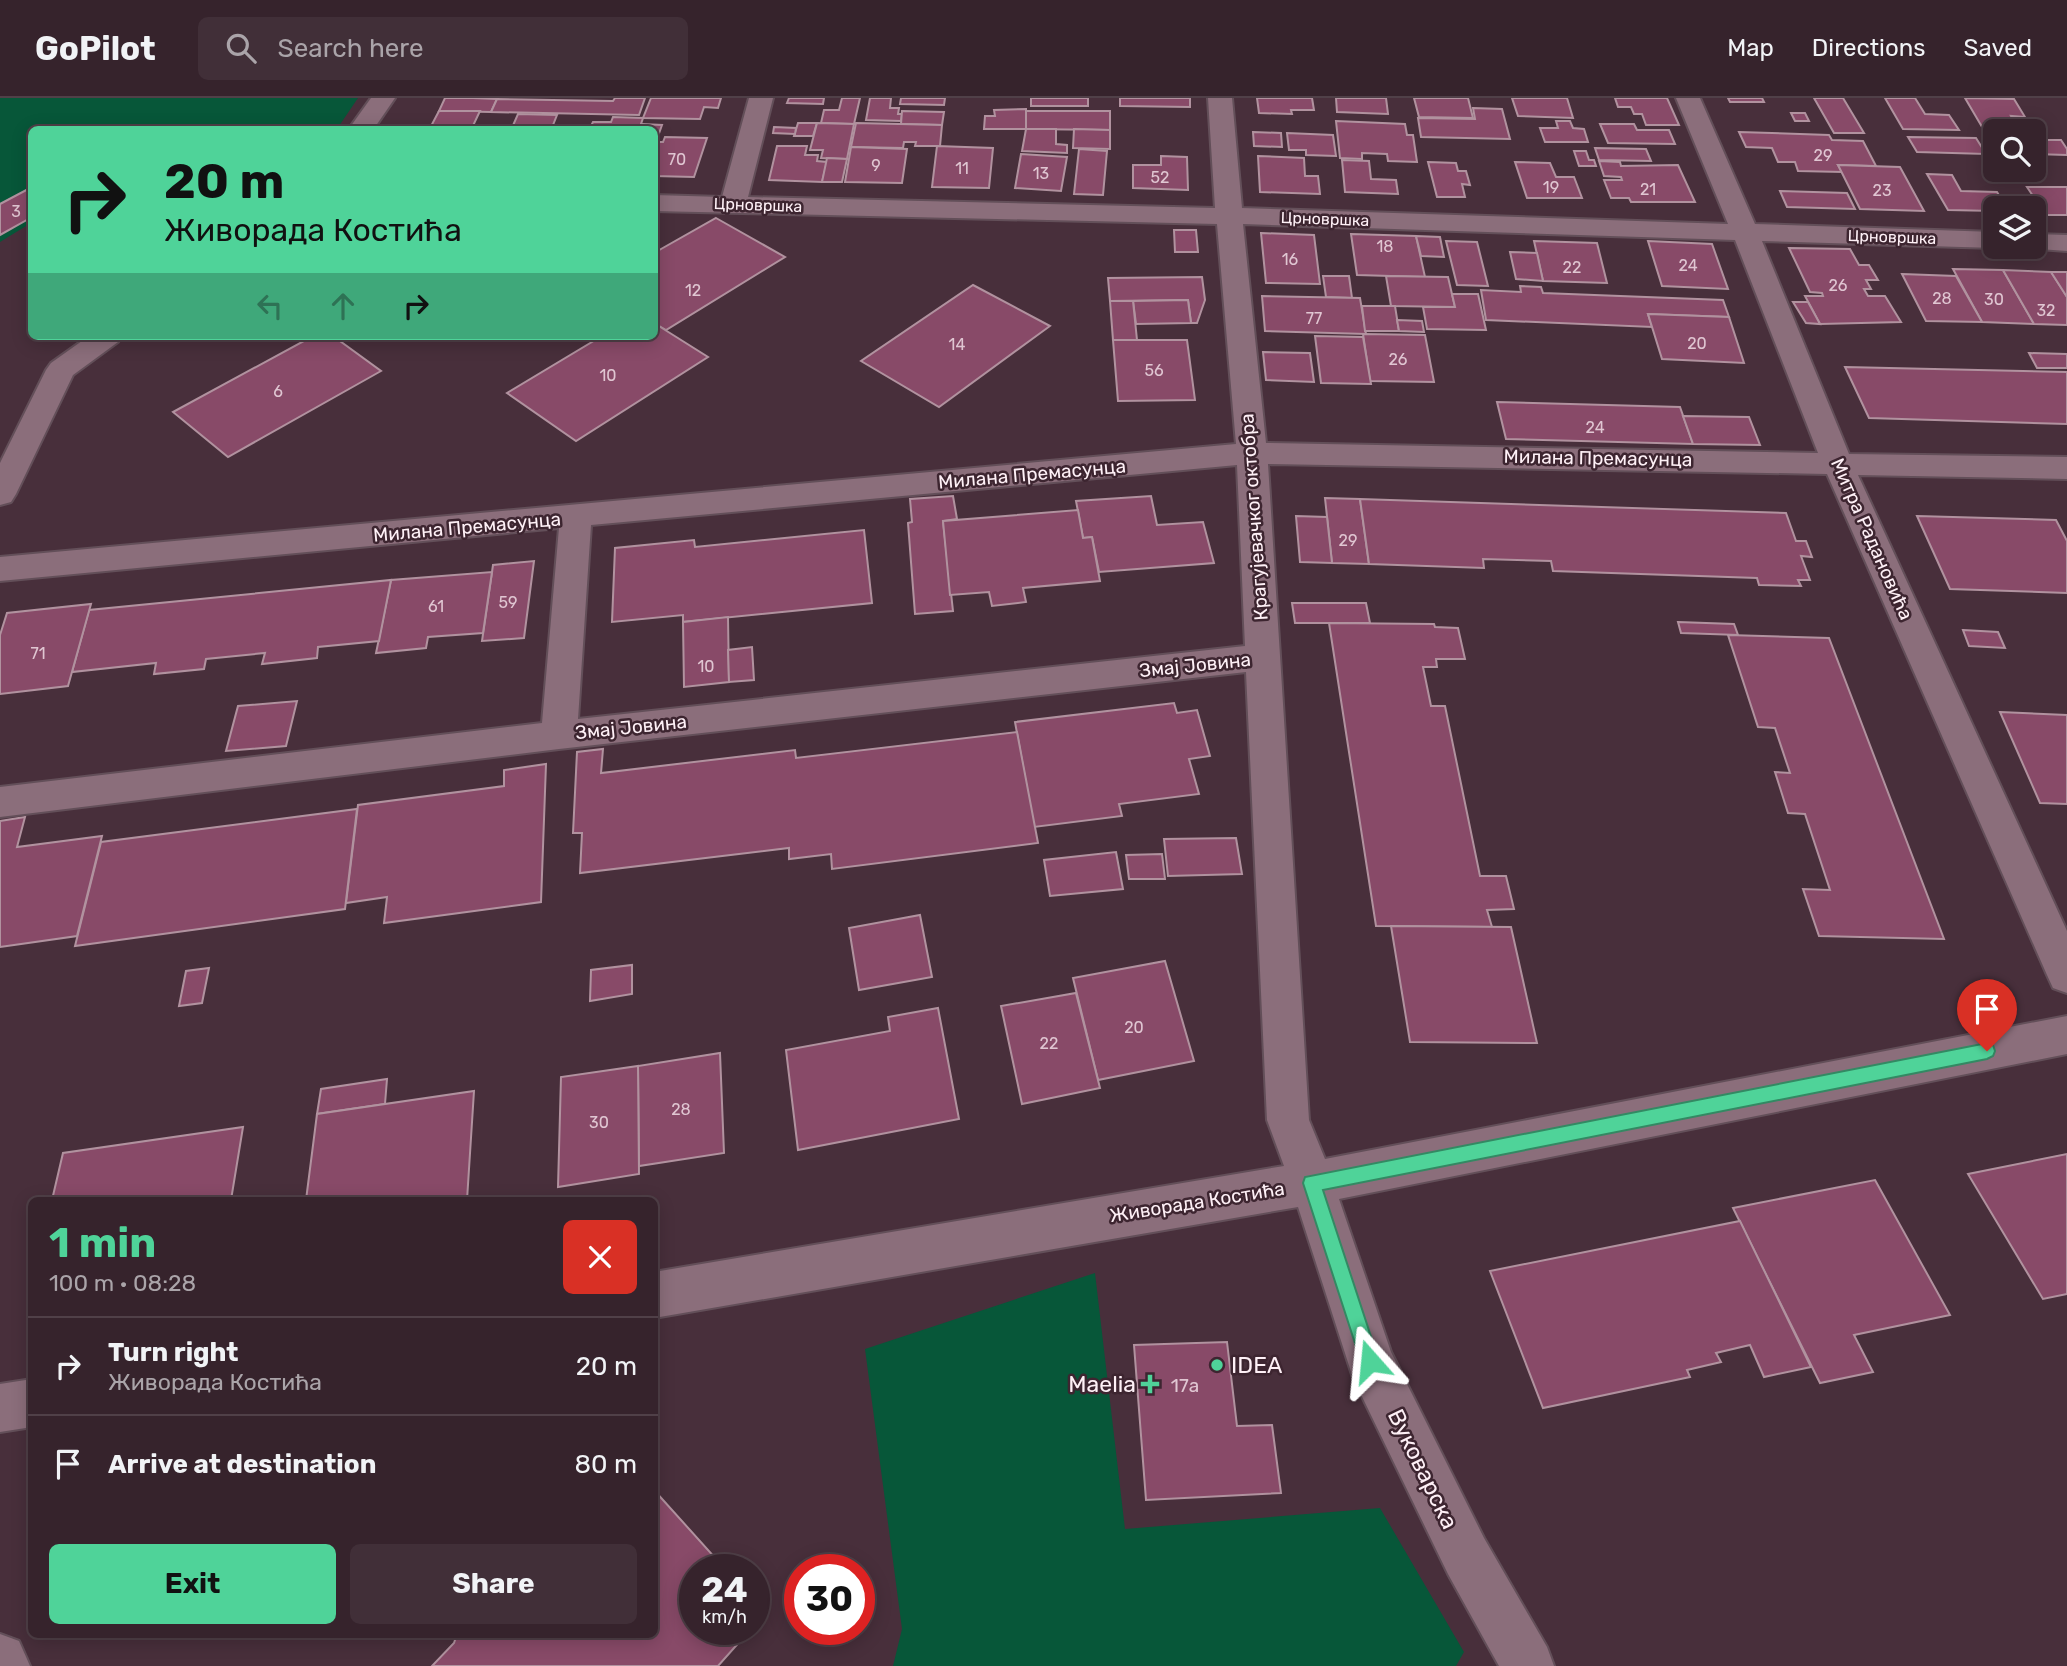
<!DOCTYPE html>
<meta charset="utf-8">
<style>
:root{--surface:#36232c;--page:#412f38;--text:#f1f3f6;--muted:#aaa4a9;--line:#504048;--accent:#4fd399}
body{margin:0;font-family:Rubik,sans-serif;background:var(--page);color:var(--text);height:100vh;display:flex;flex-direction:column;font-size:26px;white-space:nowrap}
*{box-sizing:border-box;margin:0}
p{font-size:23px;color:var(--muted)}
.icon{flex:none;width:38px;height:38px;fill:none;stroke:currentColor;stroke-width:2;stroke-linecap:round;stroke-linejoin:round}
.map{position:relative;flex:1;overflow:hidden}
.side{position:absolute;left:28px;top:1099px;width:630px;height:441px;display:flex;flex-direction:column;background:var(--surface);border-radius:10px;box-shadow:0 4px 18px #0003,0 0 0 2px var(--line)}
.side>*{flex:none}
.guide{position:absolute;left:28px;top:28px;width:630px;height:214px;border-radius:10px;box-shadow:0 4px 18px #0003,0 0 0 2px var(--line);background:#4fd399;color:#111;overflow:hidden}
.buttons{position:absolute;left:1983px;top:21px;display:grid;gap:14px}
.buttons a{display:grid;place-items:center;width:63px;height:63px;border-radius:10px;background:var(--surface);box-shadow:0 4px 18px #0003,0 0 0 2px var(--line);font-size:35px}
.speed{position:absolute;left:679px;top:1456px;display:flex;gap:14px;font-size:35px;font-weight:700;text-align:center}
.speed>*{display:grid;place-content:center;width:91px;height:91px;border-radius:50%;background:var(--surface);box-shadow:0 4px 18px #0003,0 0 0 2px var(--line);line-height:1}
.speed small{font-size:18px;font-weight:400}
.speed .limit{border:10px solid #d22;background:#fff;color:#111}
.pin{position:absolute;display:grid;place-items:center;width:60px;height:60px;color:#fff;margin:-72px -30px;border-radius:50% 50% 50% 0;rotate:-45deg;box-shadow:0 0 7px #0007}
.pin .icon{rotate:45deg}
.me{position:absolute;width:77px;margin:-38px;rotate:342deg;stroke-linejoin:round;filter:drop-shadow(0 0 5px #0008)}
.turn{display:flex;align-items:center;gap:24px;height:147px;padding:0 21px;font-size:32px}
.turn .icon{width:91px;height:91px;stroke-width:2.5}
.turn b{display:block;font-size:49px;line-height:60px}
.lanes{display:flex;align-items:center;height:66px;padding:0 21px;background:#0003;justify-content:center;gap:35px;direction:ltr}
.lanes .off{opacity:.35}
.round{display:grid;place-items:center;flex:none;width:74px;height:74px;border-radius:10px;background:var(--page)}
.head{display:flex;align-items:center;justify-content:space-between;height:119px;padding:0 21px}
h1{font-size:42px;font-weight:700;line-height:52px;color:var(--accent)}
.cta{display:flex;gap:14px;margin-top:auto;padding:14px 21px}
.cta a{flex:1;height:80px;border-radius:10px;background:var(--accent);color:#111;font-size:28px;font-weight:700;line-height:80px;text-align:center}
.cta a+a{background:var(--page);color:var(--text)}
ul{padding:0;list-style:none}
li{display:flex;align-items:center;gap:21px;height:98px;padding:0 21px;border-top:2px solid var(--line)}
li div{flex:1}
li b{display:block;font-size:26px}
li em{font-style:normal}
header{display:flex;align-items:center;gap:42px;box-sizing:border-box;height:98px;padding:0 35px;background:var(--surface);border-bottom:2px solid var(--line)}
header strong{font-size:33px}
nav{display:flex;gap:38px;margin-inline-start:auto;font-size:24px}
.search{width:490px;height:63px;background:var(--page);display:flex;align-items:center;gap:18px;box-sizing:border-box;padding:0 24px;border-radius:10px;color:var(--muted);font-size:26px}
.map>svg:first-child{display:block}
.green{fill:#075739}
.building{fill:#884a68;stroke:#b1929f;stroke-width:2}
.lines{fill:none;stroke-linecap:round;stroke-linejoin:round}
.street-casing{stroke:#634f59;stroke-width:4}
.street{fill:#8b6e7b;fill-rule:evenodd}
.route{fill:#4fd399;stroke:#338963;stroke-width:2}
.poi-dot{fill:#4fd399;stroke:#3d2530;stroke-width:2.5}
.labels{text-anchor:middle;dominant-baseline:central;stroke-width:5;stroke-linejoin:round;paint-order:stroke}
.number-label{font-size:16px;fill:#e0c6d2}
.far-street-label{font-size:16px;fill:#fef0f6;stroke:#3d2530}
.street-label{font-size:19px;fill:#fef0f6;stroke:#3d2530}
.near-number-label{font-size:19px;fill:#e0c6d2}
.near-poi-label{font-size:23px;fill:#fef0f6;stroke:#3d2530;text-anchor:start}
.near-street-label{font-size:23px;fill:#fef0f6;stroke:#3d2530}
</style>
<header>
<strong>GoPilot</strong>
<div class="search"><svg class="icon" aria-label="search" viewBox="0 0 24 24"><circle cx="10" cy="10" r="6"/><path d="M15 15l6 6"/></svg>Search here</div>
<nav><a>Map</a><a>Directions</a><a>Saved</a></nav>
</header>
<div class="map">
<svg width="2067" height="1568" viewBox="0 0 2067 1568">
<rect width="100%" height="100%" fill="#482f3b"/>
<g class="green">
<polygon points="0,0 358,0 337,31 32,32 31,125 0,144"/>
<polygon points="1095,1175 1125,1431 1380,1410 1464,1554 1456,1568 893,1568 902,1531 865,1251"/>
</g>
<g class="building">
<polygon points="445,0 473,0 497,1 491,14 439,13"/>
<polygon points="615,0 645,0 639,17 491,14 497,1 613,3"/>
<polygon points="651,0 721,0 718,10 704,9 700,21 643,20"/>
<polygon points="789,0 824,0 823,6 787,5"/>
<polygon points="842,0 860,0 854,26 821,25 824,12 839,12"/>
<polygon points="870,0 891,0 890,10 899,10 898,16 902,16 901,23 866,22"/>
<polygon points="901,0 945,0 944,7 900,6"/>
<rect x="1031" y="0" width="57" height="8"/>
<polygon points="1120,0 1190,0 1190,9 1120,8"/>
<polygon points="1257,0 1312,0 1314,12 1291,12 1292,16 1259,15"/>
<polygon points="1336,0 1386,0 1388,16 1337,14"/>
<polygon points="1414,0 1468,0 1473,20 1419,19"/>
<polygon points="1512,0 1567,0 1573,20 1518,18"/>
<polygon points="1615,0 1667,0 1679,27 1646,27 1642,16 1634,16 1631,9 1618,9"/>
<polygon points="1728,0 1762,0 1764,4 1730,4"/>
<polygon points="1814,0 1843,0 1864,35 1834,35"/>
<polygon points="1885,0 1915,0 1925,16 1949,17 1959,32 1903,31"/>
<polygon points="1965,0 2014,1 2025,19 2011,18 2020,33 1985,34"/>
<polygon points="1473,10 1502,11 1510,41 1421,39 1418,20 1475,21"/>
<polygon points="1026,11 1026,31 984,31 985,18 995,18 994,12"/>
<polygon points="439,13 480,13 471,32 429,32"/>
<polygon points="902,13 944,14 942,27 901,26"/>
<polygon points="1026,13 1110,13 1110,32 1026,31"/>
<polygon points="1791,15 1805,15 1809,23 1795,23"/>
<polygon points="518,16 557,17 551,32 511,32"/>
<polygon points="613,19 643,20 639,32 589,32 593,24 611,24"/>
<polygon points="1336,23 1405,26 1407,37 1413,37 1417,64 1388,63 1387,56 1362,55 1362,61 1340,60"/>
<polygon points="1556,23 1570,23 1573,30 1584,31 1588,44 1545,44 1540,30 1558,30"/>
<polygon points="798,25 817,25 813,38 794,38"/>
<polygon points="817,25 854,26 847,61 821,60 823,52 810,52"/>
<polygon points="856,25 942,27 940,48 915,48 916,44 904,44 903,50 851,49"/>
<polygon points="641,26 662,27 656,44 654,32 639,32"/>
<polygon points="1600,26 1634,26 1637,32 1669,32 1675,46 1608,45"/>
<polygon points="774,29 796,30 795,36 773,35"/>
<polygon points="1026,31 1056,31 1056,46 1067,47 1067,55 1022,53"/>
<polygon points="1074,31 1110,32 1110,51 1073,50"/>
<polygon points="1253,34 1281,35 1282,49 1254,48"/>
<polygon points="1739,34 1829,37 1832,42 1863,43 1876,68 1838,67 1842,74 1798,73 1795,64 1778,64 1772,50 1746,49"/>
<polygon points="1287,35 1333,37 1336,58 1306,57 1306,52 1289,52"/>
<polygon points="665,39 707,40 694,79 654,78 654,44 663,44"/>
<polygon points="1908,39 1976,40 1986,56 1917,54"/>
<polygon points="2034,42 2061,42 2067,51 2067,57 2034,56"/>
<polygon points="777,48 807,48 805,57 818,57 817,63 827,64 822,84 769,82"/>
<polygon points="937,48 993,50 989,90 932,89"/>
<polygon points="851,49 907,51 902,85 845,84"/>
<polygon points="1595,50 1646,51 1651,63 1599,62"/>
<polygon points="1079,51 1107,53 1103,97 1074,96"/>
<polygon points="1574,53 1586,53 1589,62 1594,62 1596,68 1579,68"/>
<polygon points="1021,56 1067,59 1061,93 1015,90"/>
<polygon points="1161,58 1187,59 1188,92 1133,90 1133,67 1161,67"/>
<polygon points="1258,58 1304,60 1305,78 1318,78 1320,96 1260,94"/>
<polygon points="827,60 847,61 842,84 822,84"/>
<polygon points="1342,62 1369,63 1371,81 1396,82 1398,96 1345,94"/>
<polygon points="1599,63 1620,64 1621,68 1678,67 1695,104 1631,104 1629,100 1611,100 1604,82 1622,82 1621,79 1604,78"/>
<polygon points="1428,64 1456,65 1458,73 1466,73 1470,87 1462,86 1465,99 1437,99"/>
<polygon points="1515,64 1550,65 1556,79 1574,79 1582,100 1527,100"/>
<polygon points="1838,67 1900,69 1924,113 1860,111"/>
<polygon points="1927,76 1952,77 1961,93 1997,94 2007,110 1995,110 1995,113 1948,112"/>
<polygon points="32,89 32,119 0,137 0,106"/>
<polygon points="2027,89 2067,89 2067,117 2034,117 2034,110 2028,110 2019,98 2033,98"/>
<polygon points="1780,93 1847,95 1855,111 1787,109"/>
<polygon points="716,120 785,159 666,232 654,225 654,155"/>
<polygon points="1174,132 1196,132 1198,154 1175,154"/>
<polygon points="1261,135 1314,137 1320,186 1266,185"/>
<polygon points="1351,136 1416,138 1425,179 1357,177"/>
<polygon points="1416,138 1440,139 1444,159 1421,158"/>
<polygon points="1446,143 1477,144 1488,188 1457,187"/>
<polygon points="1534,143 1597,145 1607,185 1543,183"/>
<polygon points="1648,143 1712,146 1728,191 1662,188"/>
<polygon points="1789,150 1850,151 1859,167 1869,167 1878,182 1866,182 1871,191 1864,191 1868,198 1885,198 1901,224 1820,226 1805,198 1823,198 1822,195 1810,194"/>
<polygon points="1510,154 1537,155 1543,183 1516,181"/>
<polygon points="1953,171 2003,172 2034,226 1982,224"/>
<polygon points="2003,172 2051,174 2067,199 2067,227 2034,226"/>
<polygon points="2051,174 2067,174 2067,199"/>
<polygon points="1902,176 1956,178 1982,224 1926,223"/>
<polygon points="1323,178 1349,178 1352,200 1326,199"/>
<polygon points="1386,178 1448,179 1455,209 1391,208"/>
<polygon points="1202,179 1205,202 1197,225 1191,225 1188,202 1110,203 1108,180"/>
<polygon points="973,187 1050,228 939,309 861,263"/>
<polygon points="1520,188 1541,189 1543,195 1723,202 1729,219 1648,216 1652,229 1486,222 1481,192 1521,194"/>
<polygon points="1452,196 1478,196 1486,232 1427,231 1423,209 1455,209"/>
<polygon points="1262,198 1360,200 1366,236 1265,233"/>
<polygon points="1188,202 1191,225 1136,226 1133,203"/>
<polygon points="1110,203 1133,203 1137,242 1113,242"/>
<polygon points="1793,204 1808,204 1820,226 1806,225"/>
<polygon points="1362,208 1395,208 1399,233 1365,233"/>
<polygon points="1648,216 1729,219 1744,265 1662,261"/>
<polygon points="1397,222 1422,223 1424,234 1399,233"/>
<polygon points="654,225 708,259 576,343 507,295 602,238 654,238"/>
<polygon points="1363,236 1425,237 1434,284 1370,283"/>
<polygon points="313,238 333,238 381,273 228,359 173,314"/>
<polygon points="1315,238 1363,239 1371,286 1321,285"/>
<polygon points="1113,242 1187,242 1195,302 1118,303"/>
<polygon points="1263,254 1310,255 1314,284 1266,282"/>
<polygon points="2029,255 2067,256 2067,270 2037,270"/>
<polygon points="1845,269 2067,274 2067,326 1869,320"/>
<polygon points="1497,304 1680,309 1693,346 1506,341"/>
<polygon points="1683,318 1749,319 1760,347 1693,346"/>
<polygon points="953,398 957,421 943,423 953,513 915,516 908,425 912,424 910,401"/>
<polygon points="1151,398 1157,427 1203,424 1214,465 1099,474 1092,439 1083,440 1076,403"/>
<polygon points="1325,400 1360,401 1369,466 1332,465"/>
<polygon points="1360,401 1786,415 1796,443 1806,443 1812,459 1801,458 1810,482 1798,482 1801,488 1759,487 1757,480 1553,473 1551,463 1483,461 1484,470 1369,466"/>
<polygon points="1078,412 1083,440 1092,439 1100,483 1023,490 1026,504 992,508 989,494 950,497 943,423"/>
<polygon points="1296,418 1327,419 1332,465 1300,464"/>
<polygon points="1917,418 2056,422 2067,443 2067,495 1950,491"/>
<polygon points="864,432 872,505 683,524 683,517 612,524 615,450 694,442 695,449"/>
<polygon points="534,463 524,540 482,543 493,467"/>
<polygon points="492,474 483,535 428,539 426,550 376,555 391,482"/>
<polygon points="391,482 379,543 318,549 317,560 262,566 265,555 206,561 204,571 154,576 156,565 72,574 89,512"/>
<polygon points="1292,505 1366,505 1370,525 1295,525"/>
<polygon points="91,506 68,588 0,596 0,537 7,515"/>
<polygon points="728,519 729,584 684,589 683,524"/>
<polygon points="1678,524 1734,526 1738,537 1681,535"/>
<polygon points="1329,525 1434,526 1435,529 1458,530 1465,561 1436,561 1437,569 1423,569 1431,608 1445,608 1480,778 1506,778 1514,811 1487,812 1492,829 1376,828"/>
<polygon points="1963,532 1998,534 2005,550 1969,548"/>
<polygon points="1728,537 1829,540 1944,841 1819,838 1803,791 1830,792 1805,716 1788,715 1775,674 1790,675 1775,630 1758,629"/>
<polygon points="752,549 754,582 729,584 728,552"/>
<polygon points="297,603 286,648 226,653 238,608"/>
<polygon points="1174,605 1177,615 1197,612 1210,658 1189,661 1199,696 1119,706 1122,718 1034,729 1015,624"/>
<polygon points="2000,614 2067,617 2067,706 2040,705"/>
<polygon points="1017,634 1038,745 832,771 831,756 789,761 789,750 580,775 582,735 573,735 577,654 603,651 601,675 795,652 796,660"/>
<polygon points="546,666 541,804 384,825 387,799 346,805 358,707 504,688 504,672"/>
<polygon points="357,711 345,811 75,848 101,744"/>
<polygon points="25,719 17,749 102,738 77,838 0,849 0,723"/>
<polygon points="1236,740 1242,776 1168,778 1164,741"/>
<polygon points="1116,754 1123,791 1050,798 1044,762"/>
<polygon points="1162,756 1165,781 1129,781 1126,757"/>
<polygon points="920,817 932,879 859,892 849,830"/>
<polygon points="1391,828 1511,829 1537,945 1410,944"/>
<polygon points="1165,863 1194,963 1098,982 1073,880"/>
<polygon points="632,867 632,896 590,903 591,872"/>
<polygon points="209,870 202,905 179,908 186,873"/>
<polygon points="1076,895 1100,990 1022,1006 1001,908"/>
<polygon points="938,910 959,1021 798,1052 786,952 890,933 888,919"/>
<polygon points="720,955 724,1055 639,1068 638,968"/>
<polygon points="638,968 639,1076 558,1089 561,979"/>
<polygon points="387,981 385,1006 317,1016 321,991"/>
<polygon points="474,993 467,1102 306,1102 317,1016"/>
<polygon points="243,1029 231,1102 52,1102 63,1055"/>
<polygon points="2067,1056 2067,1196 2043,1201 1968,1076"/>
<polygon points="1875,1082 1950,1217 1854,1237 1873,1274 1820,1285 1733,1110"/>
<polygon points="1740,1123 1811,1269 1764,1279 1750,1247 1716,1255 1721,1264 1687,1272 1690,1279 1543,1310 1490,1173"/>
<polygon points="1227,1244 1237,1328 1272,1327 1281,1395 1146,1402 1134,1247"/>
<polygon points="654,1392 726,1472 695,1472 695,1531 751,1531 718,1568 432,1568 454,1545 457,1536 654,1536"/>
<polygon points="754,1503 765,1515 754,1527"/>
</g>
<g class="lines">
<defs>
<g id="street">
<polygon points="371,0 395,0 373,32 348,32"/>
<path d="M749,0H773L748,99L1215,110L1208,0H1232L1242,110L1728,126L1676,0H1700L1755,126L1995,134V149H2000L1995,150L1762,143L1849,356L2067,359V381L1858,377L2067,833V895L2053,890L2047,877L1827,376L1268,366L1309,1022L1325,1061L2067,918V956L1339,1101L1391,1254L1484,1440L1547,1549L1554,1568H1499L1448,1476L1353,1280L1298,1109L654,1220V1174L1284,1068L1267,1022L1246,574L559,651L0,719V689L542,625L559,430L0,483V459L1236,346L1217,126L654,113V97L722,99ZM1243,126L1735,142L1818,355L1266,345ZM1237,367L1245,548L578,621L591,427Z"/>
<polygon points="2034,136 2067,137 2067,153 2025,150 2034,149"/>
<polygon points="89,238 122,238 118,244 73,277 16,396 11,404 0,407 0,365 46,272 51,265"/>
<polygon points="32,1281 32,1329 0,1334 0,1286"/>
<polygon points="0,1536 19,1543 30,1568 0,1568"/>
</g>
</defs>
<use href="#street" class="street-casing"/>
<use href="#street" class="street"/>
</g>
<polygon class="route" points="1987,945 1993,947 1995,953 1993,958 1987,961 1323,1092 1379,1263 1376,1270 1370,1273 1363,1270 1303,1085 1305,1079"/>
<g class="poi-dot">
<circle cx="1217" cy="1267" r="7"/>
<path d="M1146.5 1275.5h7v7h7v7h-7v7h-7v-7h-7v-7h7z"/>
</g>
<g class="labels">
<g class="number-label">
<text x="1823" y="57">29</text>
<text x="677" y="61">70</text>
<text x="876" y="67">9</text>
<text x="962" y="70">11</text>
<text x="1041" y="75">13</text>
<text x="1160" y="79">52</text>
<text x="1551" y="89">19</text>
<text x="1648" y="91">21</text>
<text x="1882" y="92">23</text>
<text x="16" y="113">3</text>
<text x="1385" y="148">18</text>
<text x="1290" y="161">16</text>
<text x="1688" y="167">24</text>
<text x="1572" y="169">22</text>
<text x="1838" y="187">26</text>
<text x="693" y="192">12</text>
<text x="1942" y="200">28</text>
<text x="1994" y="201">30</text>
<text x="2046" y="212">32</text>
<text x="1314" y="220">77</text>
<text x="1697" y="245">20</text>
<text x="957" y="246">14</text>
<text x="1398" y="261">26</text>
<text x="1154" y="272">56</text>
<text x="608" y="277">10</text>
<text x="278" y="293">6</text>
<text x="1595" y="329">24</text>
<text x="1348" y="442">29</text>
<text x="508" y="504">59</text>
<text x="436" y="508">61</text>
<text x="38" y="555">71</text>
<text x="706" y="568">10</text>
<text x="1134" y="929">20</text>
<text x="1049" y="945">22</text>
<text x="681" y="1011">28</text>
<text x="599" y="1024">30</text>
</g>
<g class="far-street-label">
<text transform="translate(758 107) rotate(2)">Црновршка</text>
<text transform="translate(1325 121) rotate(2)">Црновршка</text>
<text transform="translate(1892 139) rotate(2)">Црновршка</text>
</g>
<g class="street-label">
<text transform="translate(1598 360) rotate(1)">Милана Премасунца</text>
<text transform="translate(1032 376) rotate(-5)">Милана Премасунца</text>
<text transform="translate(1254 419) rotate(-94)">Крагујевачког октобра</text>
<text transform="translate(467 429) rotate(-5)">Милана Премасунца</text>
<text transform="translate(1872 441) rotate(66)">Митра Радановића</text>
<text transform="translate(1195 567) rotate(-6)">Змај Јовина</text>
<text transform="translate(631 629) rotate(-6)">Змај Јовина</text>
<text transform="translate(1197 1104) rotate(-9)">Живорада Костића</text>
</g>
<g class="near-number-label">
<text x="1185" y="1287">17a</text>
</g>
<g class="near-poi-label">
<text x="1231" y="1267">IDEA</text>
<text x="1136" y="1286" text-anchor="end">Maelia</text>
</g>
<g class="near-street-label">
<text transform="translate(1423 1371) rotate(64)">Вуковарска</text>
</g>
</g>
</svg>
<div class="buttons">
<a><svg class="icon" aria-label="search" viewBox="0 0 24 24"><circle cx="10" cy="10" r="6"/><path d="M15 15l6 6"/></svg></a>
<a><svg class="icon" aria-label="layers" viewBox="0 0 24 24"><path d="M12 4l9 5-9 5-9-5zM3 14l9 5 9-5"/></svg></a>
</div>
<div class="speed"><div>24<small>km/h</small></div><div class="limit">30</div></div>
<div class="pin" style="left:1987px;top:953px;background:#d93025"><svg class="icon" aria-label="arrive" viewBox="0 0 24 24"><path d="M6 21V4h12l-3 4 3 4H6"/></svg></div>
<svg class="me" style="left:1370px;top:1263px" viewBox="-20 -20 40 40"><path d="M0-17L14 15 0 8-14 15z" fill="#4fd399" stroke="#fff" stroke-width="4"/></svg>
<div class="guide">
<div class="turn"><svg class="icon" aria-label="right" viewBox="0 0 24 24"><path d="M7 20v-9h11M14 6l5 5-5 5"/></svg><div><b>20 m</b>Живорада Костића</div></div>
<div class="lanes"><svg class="icon off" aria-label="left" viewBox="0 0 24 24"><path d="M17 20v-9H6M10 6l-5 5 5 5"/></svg><svg class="icon off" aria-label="ahead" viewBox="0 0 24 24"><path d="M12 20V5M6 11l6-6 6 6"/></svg><svg class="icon" aria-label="right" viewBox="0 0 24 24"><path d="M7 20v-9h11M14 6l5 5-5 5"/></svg></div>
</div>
<section class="side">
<div class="head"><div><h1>1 min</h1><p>100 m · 08:28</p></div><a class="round" style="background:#d93025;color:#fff"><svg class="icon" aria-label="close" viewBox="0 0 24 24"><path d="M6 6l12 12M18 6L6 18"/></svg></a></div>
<ul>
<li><svg class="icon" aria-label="right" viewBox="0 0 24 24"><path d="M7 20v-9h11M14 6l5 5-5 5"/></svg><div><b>Turn right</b><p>Живорада Костића</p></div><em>20 m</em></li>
<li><svg class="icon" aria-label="arrive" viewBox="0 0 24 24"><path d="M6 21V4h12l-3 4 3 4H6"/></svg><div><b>Arrive at destination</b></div><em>80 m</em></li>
</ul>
<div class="cta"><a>Exit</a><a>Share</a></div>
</section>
</div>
